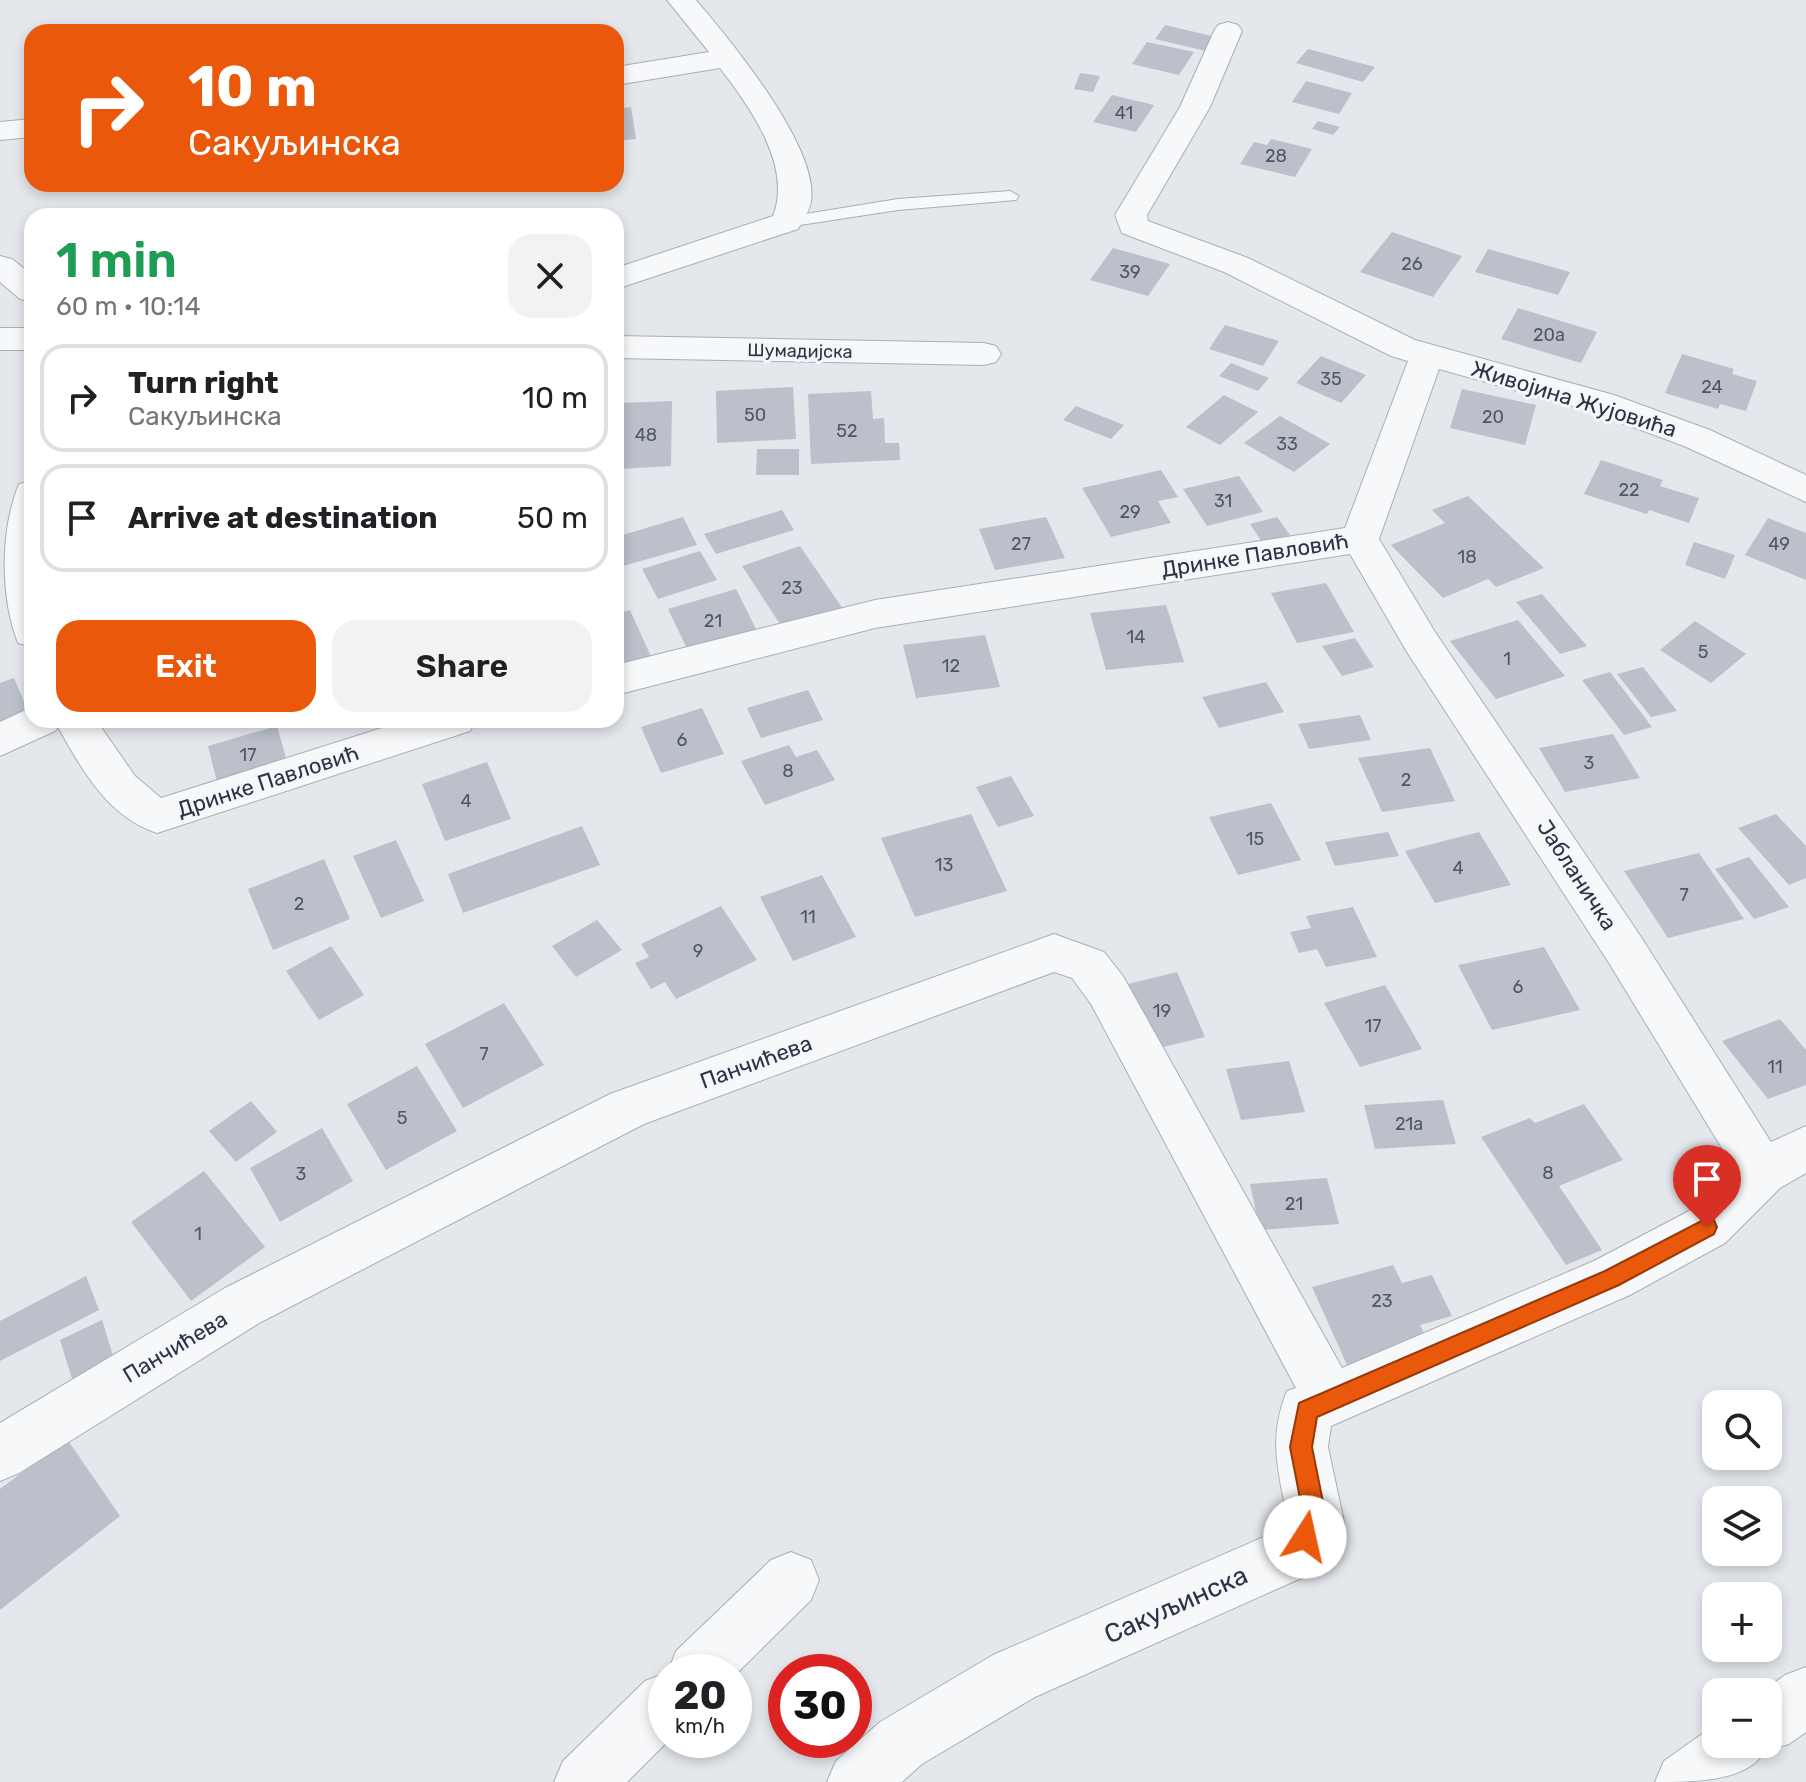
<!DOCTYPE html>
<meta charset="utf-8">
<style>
:root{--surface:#fff;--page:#f2f2f2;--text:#202124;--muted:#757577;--line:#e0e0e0;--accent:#ea580c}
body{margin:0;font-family:Rubik,sans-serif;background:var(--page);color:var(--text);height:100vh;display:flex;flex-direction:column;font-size:30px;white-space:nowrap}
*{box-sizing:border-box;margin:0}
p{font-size:26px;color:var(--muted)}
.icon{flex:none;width:44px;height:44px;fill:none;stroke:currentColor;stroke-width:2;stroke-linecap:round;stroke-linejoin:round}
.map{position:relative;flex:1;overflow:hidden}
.panel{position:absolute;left:24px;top:208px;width:600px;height:520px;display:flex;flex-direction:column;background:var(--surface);border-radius:24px;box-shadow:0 4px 12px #0003}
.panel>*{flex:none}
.guide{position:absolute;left:24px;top:24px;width:600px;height:168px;border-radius:24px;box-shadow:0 4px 12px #0003;background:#ea580c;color:#fff;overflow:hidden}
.tools{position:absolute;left:1702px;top:1390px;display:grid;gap:16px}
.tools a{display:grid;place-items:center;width:80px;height:80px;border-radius:16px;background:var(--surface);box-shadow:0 4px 12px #0003;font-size:40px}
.speed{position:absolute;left:648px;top:1654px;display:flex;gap:16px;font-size:40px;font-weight:700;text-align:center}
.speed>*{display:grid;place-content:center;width:104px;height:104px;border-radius:50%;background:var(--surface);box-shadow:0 4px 12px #0003;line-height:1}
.speed small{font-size:20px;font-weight:400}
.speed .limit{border:12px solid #d22;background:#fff;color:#111}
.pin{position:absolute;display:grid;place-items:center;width:68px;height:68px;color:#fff;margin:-82px -34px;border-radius:50% 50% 50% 0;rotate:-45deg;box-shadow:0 0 8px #0007}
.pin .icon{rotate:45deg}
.me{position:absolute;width:88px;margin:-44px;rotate:10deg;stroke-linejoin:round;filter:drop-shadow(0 0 6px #0008)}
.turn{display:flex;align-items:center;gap:28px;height:168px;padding:0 32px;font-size:36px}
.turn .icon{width:104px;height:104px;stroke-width:2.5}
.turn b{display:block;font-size:56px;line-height:68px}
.round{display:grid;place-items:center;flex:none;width:84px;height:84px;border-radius:24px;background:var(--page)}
.summary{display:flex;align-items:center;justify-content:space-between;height:136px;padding:0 32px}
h1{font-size:48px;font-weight:600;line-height:60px;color:#1e9e55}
.button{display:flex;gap:16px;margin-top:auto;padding:16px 32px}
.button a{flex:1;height:92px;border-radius:24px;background:var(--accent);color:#fff;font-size:32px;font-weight:600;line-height:92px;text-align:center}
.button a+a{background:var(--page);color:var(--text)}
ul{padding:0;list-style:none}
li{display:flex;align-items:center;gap:24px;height:108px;margin:0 16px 12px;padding:0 16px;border:4px solid var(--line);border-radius:24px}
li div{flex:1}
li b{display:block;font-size:30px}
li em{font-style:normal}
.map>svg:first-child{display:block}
.building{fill:#bbc0ca}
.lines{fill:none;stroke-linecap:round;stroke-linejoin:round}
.service-casing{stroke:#a9aeb7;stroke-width:2}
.minor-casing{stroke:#a9aeb7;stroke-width:2}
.service{fill:#f7f8fa;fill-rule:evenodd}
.minor{fill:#f7f8fa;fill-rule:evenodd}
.route{fill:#ea580c;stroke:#983908;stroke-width:2}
.labels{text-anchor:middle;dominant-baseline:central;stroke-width:6;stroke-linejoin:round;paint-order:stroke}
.number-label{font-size:18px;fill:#4f5766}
.far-street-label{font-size:18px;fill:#2b3445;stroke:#f4f6f9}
.street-label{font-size:22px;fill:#2b3445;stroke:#f4f6f9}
.near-street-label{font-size:26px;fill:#2b3445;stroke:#f4f6f9}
</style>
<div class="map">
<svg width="1806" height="1782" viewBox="0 0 1806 1782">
<rect width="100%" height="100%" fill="#e4e7ec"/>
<g class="building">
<polygon points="1165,25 1216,37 1206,51 1155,39"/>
<polygon points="1147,42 1194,52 1179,75 1132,64"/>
<polygon points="1308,49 1375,67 1363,82 1296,63"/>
<polygon points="1080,73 1100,76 1093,92 1074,89"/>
<polygon points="1306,81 1352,93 1339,114 1292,102"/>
<polygon points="1112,95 1154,105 1136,132 1093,122"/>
<polygon points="631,107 636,139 616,141 616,109"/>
<polygon points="1318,121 1340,127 1333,135 1312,129"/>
<polygon points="1271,139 1312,149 1295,177 1240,164 1254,142 1267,145"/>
<polygon points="1392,232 1462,256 1433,297 1360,272"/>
<polygon points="1113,248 1170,264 1148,296 1090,280"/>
<polygon points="1488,249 1570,272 1558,295 1475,272"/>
<polygon points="1518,308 1597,332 1581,363 1501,339"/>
<polygon points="1225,325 1279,341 1263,366 1209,349"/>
<polygon points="1682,354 1734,369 1732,374 1757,381 1746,411 1720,404 1718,409 1665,393"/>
<polygon points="1321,356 1366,375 1341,403 1296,383"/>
<polygon points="1231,363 1269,378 1258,391 1219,376"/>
<polygon points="793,387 796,439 717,443 716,391"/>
<polygon points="1462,389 1536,405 1525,445 1450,428"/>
<polygon points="871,391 873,419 884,418 885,443 899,443 900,460 811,464 808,394"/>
<polygon points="1224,395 1258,412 1220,445 1186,427"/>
<polygon points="672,401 671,466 619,469 622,403"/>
<polygon points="1076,406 1124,425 1111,439 1063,420"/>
<polygon points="1280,416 1330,444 1294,472 1244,443"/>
<polygon points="757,449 799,449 799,475 756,475"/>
<polygon points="1601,460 1663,480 1660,486 1699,498 1689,523 1649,510 1647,514 1584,494"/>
<polygon points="1161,470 1178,497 1158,501 1171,523 1111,537 1082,488"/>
<polygon points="1239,476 1263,512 1207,526 1183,489"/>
<polygon points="1468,496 1544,568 1496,587 1488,579 1443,598 1391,545 1445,523 1432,510"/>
<polygon points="782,510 794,530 716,554 704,534"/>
<polygon points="683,517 697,545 616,568 616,537"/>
<polygon points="1046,517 1065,558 995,570 979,529"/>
<polygon points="1277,517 1290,535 1262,542 1250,524"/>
<polygon points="1768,518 1806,533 1806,580 1745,555"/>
<polygon points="1694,542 1735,555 1725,579 1685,565"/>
<polygon points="800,546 843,609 784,630 742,566"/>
<polygon points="700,551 717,580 658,599 642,569"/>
<polygon points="1326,583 1354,632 1297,643 1271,593"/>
<polygon points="736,589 758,633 689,653 668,609"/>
<polygon points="1542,594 1587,646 1560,654 1516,602"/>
<polygon points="1166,605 1184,662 1106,670 1090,613"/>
<polygon points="630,610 653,661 616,672 616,614"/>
<polygon points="1518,620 1565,676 1496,699 1450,641"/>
<polygon points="1695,621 1746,654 1711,683 1660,650"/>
<polygon points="985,635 1000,687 916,698 903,645"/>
<polygon points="1355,638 1374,667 1342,676 1322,646"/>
<polygon points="1643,667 1677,711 1651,717 1617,674"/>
<polygon points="1610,672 1652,727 1624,735 1582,680"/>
<polygon points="14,678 28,711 0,722 0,683"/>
<polygon points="1266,682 1284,712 1219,728 1202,697"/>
<polygon points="808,690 823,720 761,738 747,708"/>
<polygon points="702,708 724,754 661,773 641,727"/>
<polygon points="1360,715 1371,740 1309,749 1298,724"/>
<polygon points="277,726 288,765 218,786 208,746"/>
<polygon points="1613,734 1640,778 1565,792 1539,748"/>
<polygon points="789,745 796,757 817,750 835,780 765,805 741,761"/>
<polygon points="1430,748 1455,801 1382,812 1358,758"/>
<polygon points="487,762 511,819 445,841 422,784"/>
<polygon points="1011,776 1034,816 998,827 976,787"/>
<polygon points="1271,803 1301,860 1238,875 1209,817"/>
<polygon points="971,814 1007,891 915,917 881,838"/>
<polygon points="1776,814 1806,846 1806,878 1789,885 1738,828"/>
<polygon points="582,826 600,865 463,913 448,874"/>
<polygon points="1388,832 1399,856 1335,866 1325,842"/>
<polygon points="1479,832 1511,885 1435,903 1405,851"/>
<polygon points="396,840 424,901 381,918 353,856"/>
<polygon points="1699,853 1744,919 1668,938 1624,871"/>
<polygon points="1749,857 1789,907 1754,919 1715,869"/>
<polygon points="324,859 350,919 273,950 248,889"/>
<polygon points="822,875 856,937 793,961 760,897"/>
<polygon points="721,906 757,960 676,999 665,982 651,989 635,963 649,957 641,944"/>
<polygon points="1353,907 1377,957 1326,967 1317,949 1299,953 1290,932 1311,928 1306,916"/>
<polygon points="597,920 622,950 576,977 552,946"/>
<polygon points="331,946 364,995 319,1020 286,971"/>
<polygon points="1544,947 1580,1010 1492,1030 1458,965"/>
<polygon points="1177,972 1205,1037 1146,1051 1120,986"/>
<polygon points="1385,985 1422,1049 1360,1067 1324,1003"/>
<polygon points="504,1003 544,1065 463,1108 425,1044"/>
<polygon points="1780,1019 1806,1050 1806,1085 1768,1099 1722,1041"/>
<polygon points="1289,1061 1305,1112 1241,1120 1226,1069"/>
<polygon points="417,1066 457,1131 386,1170 347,1104"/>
<polygon points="1443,1100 1456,1144 1375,1149 1364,1105"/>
<polygon points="251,1101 277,1132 236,1162 209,1131"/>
<polygon points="1584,1104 1623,1160 1559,1186 1602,1250 1566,1265 1481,1137 1530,1118 1535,1123"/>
<polygon points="322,1128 353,1181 280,1222 250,1168"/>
<polygon points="204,1171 265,1247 191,1301 131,1222"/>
<polygon points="1327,1178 1339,1224 1260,1230 1250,1184"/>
<polygon points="1393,1265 1402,1283 1432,1275 1452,1316 1420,1325 1428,1342 1347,1365 1312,1287"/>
<polygon points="86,1276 99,1310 0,1361 0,1321"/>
<polygon points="102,1320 115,1362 73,1382 60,1340"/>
<polygon points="67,1439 120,1516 0,1610 0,1489"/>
</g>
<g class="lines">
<defs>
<polygon id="service" points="1010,191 1019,196 1016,200 898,210 787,227 778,222 787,217 898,199"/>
<g id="minor">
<path d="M667,0H696C730,40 819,147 811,201C810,210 803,221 798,229L616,289V268L773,216C793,166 749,106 720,68L616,85V67L709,52Z"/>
<path d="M1228,22L1238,25L1242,31L1210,107L1147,215L1148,221L1248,258L1415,340L1614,395L1710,430L1806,475V502L1684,446L1590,411L1439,369L1379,539L1435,632L1641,937L1771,1142L1806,1126V1173L1780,1188L1725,1243L1630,1295L1331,1426L1328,1447L1344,1522L1336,1542L1315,1572L1035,1697L922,1764L902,1782H827L836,1761L880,1722L993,1655L1275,1532L1287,1516C1278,1470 1268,1437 1287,1391L1296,1388L1091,1004L1072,978L1054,972L644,1124L261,1322L19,1473L0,1481V1423L225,1288L610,1094L1054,934L1104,952L1123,976L1342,1368L1594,1261L1689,1211L1734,1168L1609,963L1407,652L1350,554L875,628L616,695V665L875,600L1345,528L1408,361L1391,356L1224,272L1122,233L1115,215L1180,107L1214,31L1218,25Z"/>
<polygon points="32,119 32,137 0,140 0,122"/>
<polygon points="0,256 12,259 32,275 32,302 20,299 0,282"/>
<rect x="0" y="328" width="32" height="22"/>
<polygon points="616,336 984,343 996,346 1001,354 996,362 984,365 616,358"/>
<path d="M32,481V647L18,643C0,597 0,530 19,484Z"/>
<path d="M32,707V720H96L135,776L161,798L407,720H476L470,731L157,833C108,817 82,770 58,727L55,731L0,756V722Z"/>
<polygon points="791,1552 811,1560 819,1580 811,1600 734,1676 734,1672 668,1672 676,1651 771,1560"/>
<path d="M1806,1667V1732L1789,1744L1765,1751C1747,1782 1694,1782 1655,1782L1664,1761L1716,1724V1744H1768V1692H1762L1785,1675Z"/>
<polygon points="666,1673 666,1740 669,1740 627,1782 554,1782 563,1761 645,1681"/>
</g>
</defs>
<use href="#service" class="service-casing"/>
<use href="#minor" class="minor-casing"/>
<use href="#service" class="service"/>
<use href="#minor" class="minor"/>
</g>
<polygon class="route" points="1707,1218 1714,1220 1717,1227 1714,1234 1619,1285 1317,1417 1312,1447 1327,1522 1314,1545 1305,1548 1297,1545 1294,1537 1304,1519 1290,1447 1299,1403 1605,1271"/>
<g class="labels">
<g class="number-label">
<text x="1124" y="113">41</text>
<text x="1276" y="156">28</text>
<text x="1412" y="264">26</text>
<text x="1130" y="272">39</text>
<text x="1549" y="335">20a</text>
<text x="1331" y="379">35</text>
<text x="1712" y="387">24</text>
<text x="755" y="415">50</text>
<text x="1493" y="417">20</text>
<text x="847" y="431">52</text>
<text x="646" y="435">48</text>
<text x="1287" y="444">33</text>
<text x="1629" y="490">22</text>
<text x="1223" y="501">31</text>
<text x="1130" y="512">29</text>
<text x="1021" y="544">27</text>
<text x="1779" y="544">49</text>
<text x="1467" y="557">18</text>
<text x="792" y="588">23</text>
<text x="713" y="621">21</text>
<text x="1136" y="637">14</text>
<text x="1703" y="652">5</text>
<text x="1507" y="659">1</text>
<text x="951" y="666">12</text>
<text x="682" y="740">6</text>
<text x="248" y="755">17</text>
<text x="1589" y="763">3</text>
<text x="788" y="771">8</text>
<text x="1406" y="780">2</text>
<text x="466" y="801">4</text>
<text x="1255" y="839">15</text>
<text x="944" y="865">13</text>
<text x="1458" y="868">4</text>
<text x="1684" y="895">7</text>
<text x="299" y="904">2</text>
<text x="808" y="917">11</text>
<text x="698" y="951">9</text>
<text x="1518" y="987">6</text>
<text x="1162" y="1011">19</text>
<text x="1373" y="1026">17</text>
<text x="484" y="1054">7</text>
<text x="1775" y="1067">11</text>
<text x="402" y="1118">5</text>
<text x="1409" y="1124">21a</text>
<text x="1548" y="1173">8</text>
<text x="301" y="1174">3</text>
<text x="1294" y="1204">21</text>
<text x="198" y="1234">1</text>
<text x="1382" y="1301">23</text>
</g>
<g class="far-street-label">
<text transform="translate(800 351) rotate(1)">Шумадијска</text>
</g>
<g class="street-label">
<text transform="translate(1574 399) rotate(17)">Живојина Жујовића</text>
<text transform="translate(1255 555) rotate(-9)">Дринке Павловић</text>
<text transform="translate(268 781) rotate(-18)">Дринке Павловић</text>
<text transform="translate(1577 875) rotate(57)">Јабланичка</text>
<text transform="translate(756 1062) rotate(-20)">Панчићева</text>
<text transform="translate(175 1347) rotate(-31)">Панчићева</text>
</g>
<g class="near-street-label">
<text transform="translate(1176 1605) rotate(-24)">Сакуљинска</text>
</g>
</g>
</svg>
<div class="tools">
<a><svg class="icon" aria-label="search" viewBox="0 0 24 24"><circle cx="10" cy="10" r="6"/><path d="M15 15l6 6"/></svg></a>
<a><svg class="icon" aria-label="layers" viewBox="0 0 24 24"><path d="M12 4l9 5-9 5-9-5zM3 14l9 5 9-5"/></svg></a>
<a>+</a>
<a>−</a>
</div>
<div class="speed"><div>20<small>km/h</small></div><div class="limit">30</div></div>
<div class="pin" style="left:1707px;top:1227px;background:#d93025"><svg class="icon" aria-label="arrive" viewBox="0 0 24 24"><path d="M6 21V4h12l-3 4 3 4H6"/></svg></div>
<svg class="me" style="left:1305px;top:1537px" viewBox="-20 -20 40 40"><circle r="19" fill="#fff"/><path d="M0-13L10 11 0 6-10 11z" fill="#ea580c"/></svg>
<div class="guide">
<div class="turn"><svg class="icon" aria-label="right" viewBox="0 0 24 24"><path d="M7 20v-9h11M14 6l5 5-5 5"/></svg><div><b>10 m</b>Сакуљинска</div></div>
</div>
<section class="panel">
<div class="summary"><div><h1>1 min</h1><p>60 m · 10:14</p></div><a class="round"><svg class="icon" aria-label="close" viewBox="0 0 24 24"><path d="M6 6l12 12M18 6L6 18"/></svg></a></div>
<ul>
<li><svg class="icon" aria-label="right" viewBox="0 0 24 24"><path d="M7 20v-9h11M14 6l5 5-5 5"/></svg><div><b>Turn right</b><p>Сакуљинска</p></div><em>10 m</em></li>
<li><svg class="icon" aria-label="arrive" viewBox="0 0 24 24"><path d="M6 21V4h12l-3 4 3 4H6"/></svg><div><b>Arrive at destination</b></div><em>50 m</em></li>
</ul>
<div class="button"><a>Exit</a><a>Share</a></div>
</section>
</div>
